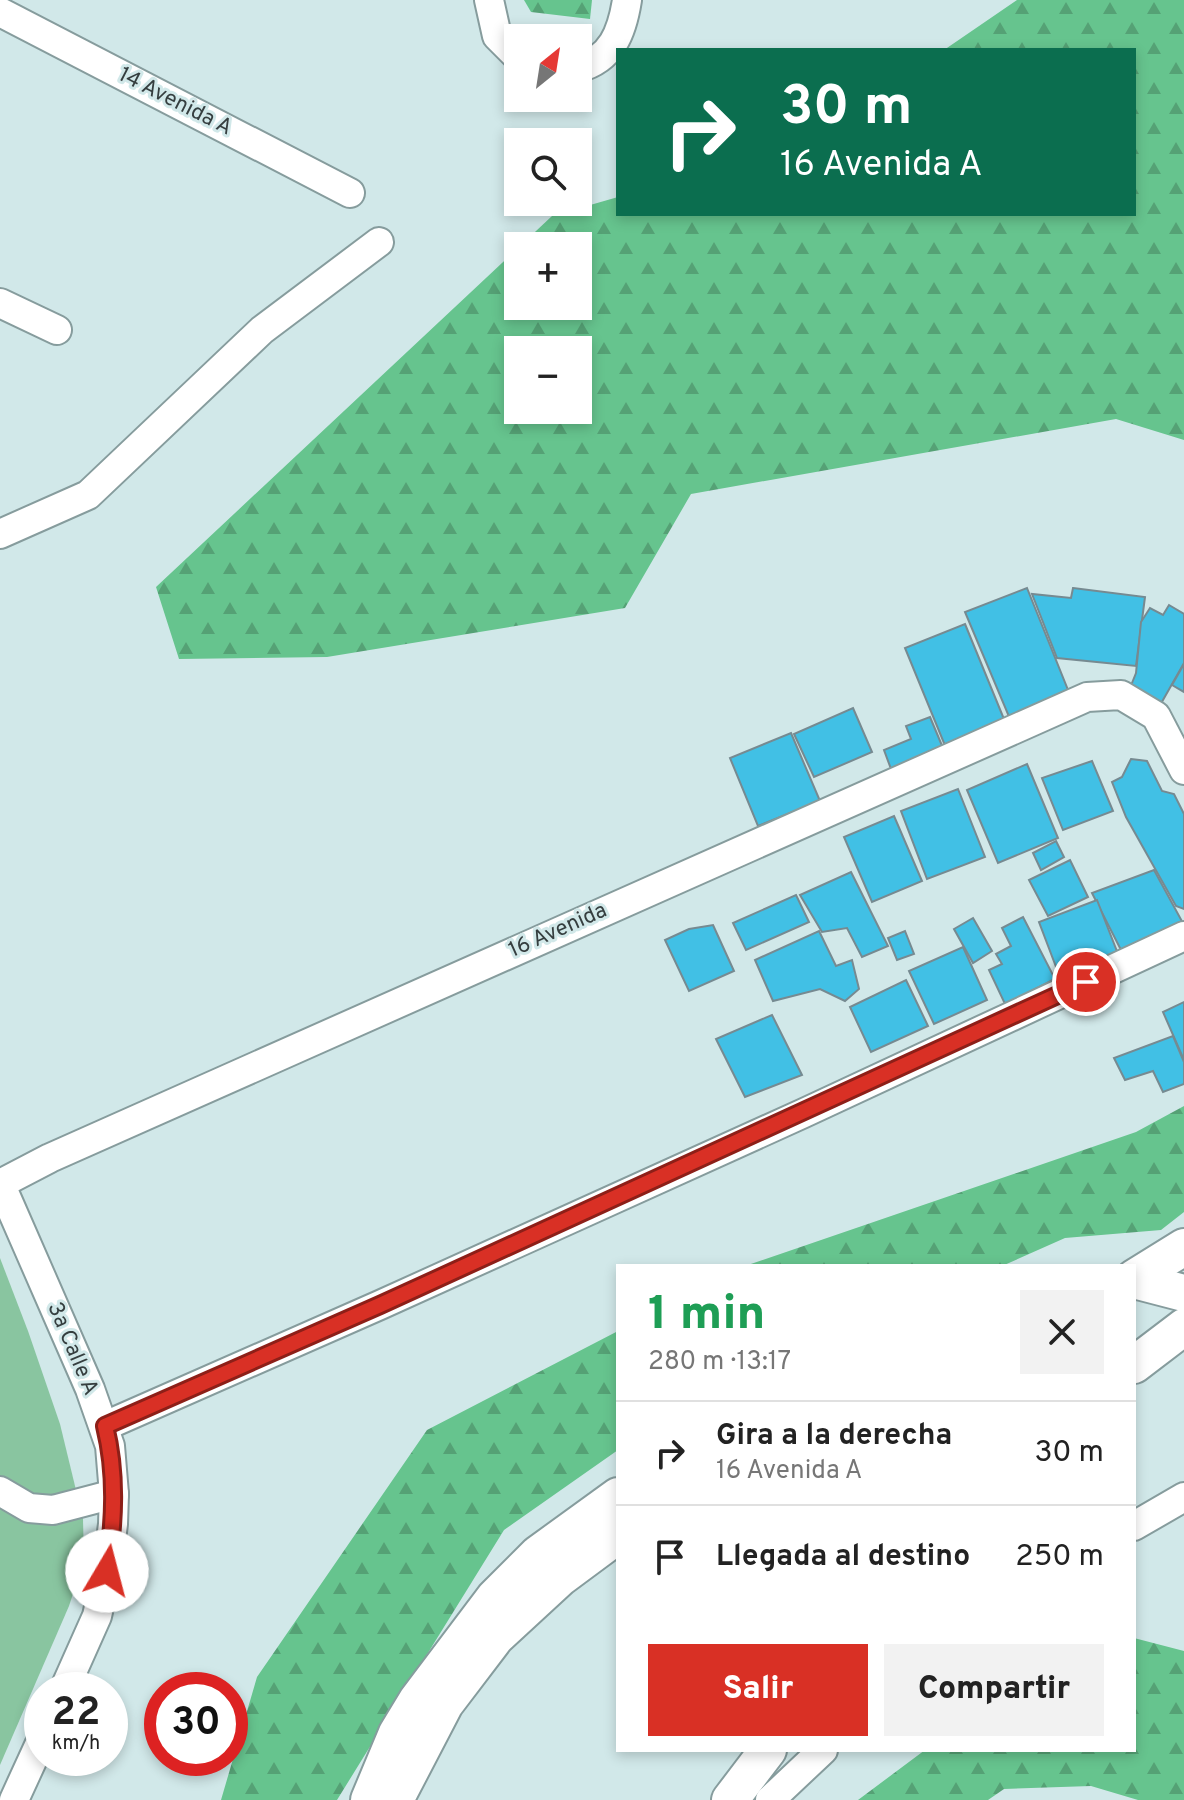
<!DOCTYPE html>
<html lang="es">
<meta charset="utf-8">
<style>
:root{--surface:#fff;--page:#f2f2f2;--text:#222;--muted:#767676;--line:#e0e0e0;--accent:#d93025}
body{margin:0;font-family:Overpass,sans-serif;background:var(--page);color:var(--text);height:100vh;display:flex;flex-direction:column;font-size:30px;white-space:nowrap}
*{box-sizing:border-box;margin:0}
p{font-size:26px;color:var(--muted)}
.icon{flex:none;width:44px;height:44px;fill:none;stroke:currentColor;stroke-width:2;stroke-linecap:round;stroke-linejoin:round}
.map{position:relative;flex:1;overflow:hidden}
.panel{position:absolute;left:616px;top:1264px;width:520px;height:488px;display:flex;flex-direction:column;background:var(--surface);border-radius:0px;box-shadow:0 4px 12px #0003}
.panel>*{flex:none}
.guide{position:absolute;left:616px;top:48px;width:520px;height:168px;border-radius:0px;box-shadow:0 4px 12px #0003;background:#0b6e4f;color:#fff;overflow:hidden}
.needle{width:52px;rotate:30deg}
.controls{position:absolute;left:504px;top:24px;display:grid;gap:16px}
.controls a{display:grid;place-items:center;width:88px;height:88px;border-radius:0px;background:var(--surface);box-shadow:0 4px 12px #0003;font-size:40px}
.speed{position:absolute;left:24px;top:1672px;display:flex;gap:16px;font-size:40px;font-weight:700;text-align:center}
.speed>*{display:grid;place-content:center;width:104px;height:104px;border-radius:50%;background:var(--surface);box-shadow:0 4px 12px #0003;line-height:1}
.speed small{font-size:20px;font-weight:400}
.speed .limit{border:12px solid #d22;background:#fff;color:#111}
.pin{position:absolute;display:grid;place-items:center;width:68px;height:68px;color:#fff;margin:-34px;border:4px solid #fff;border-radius:50%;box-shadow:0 2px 8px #0007}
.me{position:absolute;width:88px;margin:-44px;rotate:8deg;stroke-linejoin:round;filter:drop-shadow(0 0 6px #0008)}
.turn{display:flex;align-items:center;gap:28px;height:168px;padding:0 32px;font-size:36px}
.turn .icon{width:104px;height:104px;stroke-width:2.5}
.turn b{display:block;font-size:56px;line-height:68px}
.round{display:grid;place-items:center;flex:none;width:84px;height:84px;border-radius:0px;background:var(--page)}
.overview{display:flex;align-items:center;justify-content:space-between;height:136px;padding:0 32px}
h1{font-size:48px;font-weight:800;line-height:60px;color:#1e9e55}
.button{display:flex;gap:16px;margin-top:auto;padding:16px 32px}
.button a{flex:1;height:92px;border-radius:0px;background:var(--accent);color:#fff;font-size:32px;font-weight:800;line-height:92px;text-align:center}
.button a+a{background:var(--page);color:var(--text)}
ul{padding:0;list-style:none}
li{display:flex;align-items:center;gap:24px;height:104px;padding:0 32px;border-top:2px solid var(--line)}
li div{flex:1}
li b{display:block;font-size:30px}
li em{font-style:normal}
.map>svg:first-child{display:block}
.forest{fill:url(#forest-firs);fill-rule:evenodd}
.pitch{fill:#89c5a0}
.building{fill:#41c0e5;stroke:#768a91;stroke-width:2}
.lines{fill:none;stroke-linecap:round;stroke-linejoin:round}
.minor-casing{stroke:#869c9d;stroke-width:32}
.major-casing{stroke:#869c9d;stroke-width:40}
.minor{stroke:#fff;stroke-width:28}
.major{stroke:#fff;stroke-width:36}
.route-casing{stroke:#8d1f18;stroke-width:20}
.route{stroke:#d93025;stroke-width:14}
.labels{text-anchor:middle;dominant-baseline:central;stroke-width:6;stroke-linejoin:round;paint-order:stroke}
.street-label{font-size:22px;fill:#353e3f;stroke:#d1e8e9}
</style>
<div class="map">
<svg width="1184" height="1800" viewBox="0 0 1184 1800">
<defs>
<pattern id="forest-firs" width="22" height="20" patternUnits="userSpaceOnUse" patternTransform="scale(2)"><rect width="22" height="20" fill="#66c48e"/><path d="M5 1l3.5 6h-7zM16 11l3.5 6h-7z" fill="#55a175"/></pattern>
</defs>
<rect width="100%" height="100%" fill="#d1e8e9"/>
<g class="forest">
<polygon points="524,0 592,0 590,19 531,12"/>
<path d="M1017,0H1184V440L1116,419L691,494L625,608L327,657L179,659L156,587L518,248V306H578V246H520L552,216L618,197V214H1134V50H944ZM518,350H578V410H518Z"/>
<polygon points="1184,1106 1184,1212 1161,1230 1065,1238 1002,1266 745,1266 1136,1132"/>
<polygon points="618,1331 618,1450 504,1530 337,1800 221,1800 257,1677 427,1430"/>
<polygon points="1134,1638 1184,1651 1184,1800 1138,1800 1091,1786 1004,1789 988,1800 858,1800 925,1750 1134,1750"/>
</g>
<polygon class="pitch" points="0,1258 28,1331 60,1424 83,1519 84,1560 69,1606 0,1765"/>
<g class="building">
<polygon points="1027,588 1070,695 1010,719 965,612"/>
<polygon points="1073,588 1145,597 1136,666 1057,658 1032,594 1071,598"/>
<polygon points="1169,605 1184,614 1184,663 1159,707 1130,688 1136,673 1141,622 1150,608 1163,615"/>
<polygon points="965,624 1006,724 946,748 905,648"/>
<polygon points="1184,664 1184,692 1172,685"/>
<polygon points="853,708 872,752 814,777 794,734"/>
<polygon points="930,717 943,748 891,769 884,750 911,739 906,726"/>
<polygon points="791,733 820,801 758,826 730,758"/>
<polygon points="1131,759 1147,761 1162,791 1174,794 1184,814 1184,909 1176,906 1126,817 1112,782 1122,777"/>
<polygon points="1092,761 1113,811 1063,830 1042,778"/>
<polygon points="1027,764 1058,838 998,863 967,790"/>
<polygon points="958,789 985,857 927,879 901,811"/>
<polygon points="894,816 922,881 872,902 844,837"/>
<polygon points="1056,841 1064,857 1041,870 1033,853"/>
<polygon points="1070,860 1088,897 1048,916 1029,880"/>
<polygon points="1154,870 1184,925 1122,952 1092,893"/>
<polygon points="851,872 888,946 862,957 847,928 822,932 800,895"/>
<polygon points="796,895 809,922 746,950 733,923"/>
<polygon points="1097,900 1118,954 1061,980 1039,922"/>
<polygon points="1023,917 1055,979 1005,1004 989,970 1002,964 996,954 1011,946 1002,928"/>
<polygon points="973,918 992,951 973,963 954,929"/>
<polygon points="713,925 734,971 689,991 665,940 689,929"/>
<polygon points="819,931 836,966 852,960 859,989 845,1001 820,989 773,1001 755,960"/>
<polygon points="905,931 914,954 897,960 888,938"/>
<polygon points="963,947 987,1000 934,1024 909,971"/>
<polygon points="906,980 928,1026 871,1052 850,1007"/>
<polygon points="1184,1002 1184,1060 1163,1012"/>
<polygon points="772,1015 802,1075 745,1097 716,1039"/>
<polygon points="1173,1036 1184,1062 1184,1084 1163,1092 1153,1071 1125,1080 1114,1058"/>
</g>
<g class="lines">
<defs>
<g id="minor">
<polyline points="489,0 497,36 518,57"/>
<polyline points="0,12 350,193"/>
<path d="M578,68C612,59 622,32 627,0"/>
<polyline points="0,303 57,330"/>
<polyline points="0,534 88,495 262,330 379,242"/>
<polyline points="0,1183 90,1389 110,1446 114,1494 113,1524 107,1571 97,1616 64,1690"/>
<polyline points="0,1184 50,1158 1087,697 1121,695 1156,716 1184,770"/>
<polyline points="105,1426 380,1305 804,1113 1184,936"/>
<polyline points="0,1491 29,1508 53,1510 114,1494"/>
<polyline points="1134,1526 1184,1497"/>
<polyline points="14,1800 42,1739"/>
<polyline points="770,1800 823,1750"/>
</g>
<g id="major">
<polyline points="1134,1278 1184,1247"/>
<polyline points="1134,1280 1184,1293"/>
<polyline points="1134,1365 1184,1327"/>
<polyline points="369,1800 397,1733 417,1700 494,1598 538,1554 618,1496"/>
<polyline points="395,1800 445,1704 496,1637 560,1578 618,1535"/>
<polyline points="730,1800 768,1750"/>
</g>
</defs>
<use href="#minor" class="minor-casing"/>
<use href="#major" class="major-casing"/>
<use href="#minor" class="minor"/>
<use href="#major" class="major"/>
</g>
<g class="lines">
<defs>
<path id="route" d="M107,1571C114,1522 117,1475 105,1426L380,1305L1086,982"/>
</defs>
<use href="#route" class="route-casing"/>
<use href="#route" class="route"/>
</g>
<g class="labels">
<g class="street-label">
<text transform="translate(175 102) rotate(27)">14 Avenida A</text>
<text transform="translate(558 931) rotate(-24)">16 Avenida</text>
<text transform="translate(72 1349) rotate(67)">3a Calle A</text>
</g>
</g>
</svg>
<div class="controls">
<a><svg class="needle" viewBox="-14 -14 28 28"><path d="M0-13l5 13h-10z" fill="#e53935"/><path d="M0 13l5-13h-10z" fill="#767676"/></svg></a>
<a><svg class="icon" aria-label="search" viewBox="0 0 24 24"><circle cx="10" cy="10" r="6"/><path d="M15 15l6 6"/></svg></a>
<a>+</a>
<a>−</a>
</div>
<div class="speed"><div>22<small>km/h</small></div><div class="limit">30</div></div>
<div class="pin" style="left:1086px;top:982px;background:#d93025"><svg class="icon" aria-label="arrive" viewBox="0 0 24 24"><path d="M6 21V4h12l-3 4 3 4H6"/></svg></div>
<svg class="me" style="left:107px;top:1571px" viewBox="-20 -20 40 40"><circle r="19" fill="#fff"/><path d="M0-13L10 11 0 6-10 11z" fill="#d93025"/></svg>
<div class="guide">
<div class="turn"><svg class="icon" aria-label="right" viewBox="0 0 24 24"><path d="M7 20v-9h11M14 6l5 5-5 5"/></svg><div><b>30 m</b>16 Avenida A</div></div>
</div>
<section class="panel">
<div class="overview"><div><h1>1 min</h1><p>280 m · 13:17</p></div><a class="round"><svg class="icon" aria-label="close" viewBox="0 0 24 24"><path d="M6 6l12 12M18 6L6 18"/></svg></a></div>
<ul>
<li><svg class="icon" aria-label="right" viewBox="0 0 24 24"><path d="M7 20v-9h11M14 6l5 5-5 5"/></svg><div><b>Gira a la derecha</b><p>16 Avenida A</p></div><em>30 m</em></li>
<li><svg class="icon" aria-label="arrive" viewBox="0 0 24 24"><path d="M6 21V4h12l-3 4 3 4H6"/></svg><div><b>Llegada al destino</b></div><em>250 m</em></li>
</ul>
<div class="button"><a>Salir</a><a>Compartir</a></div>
</section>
</div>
